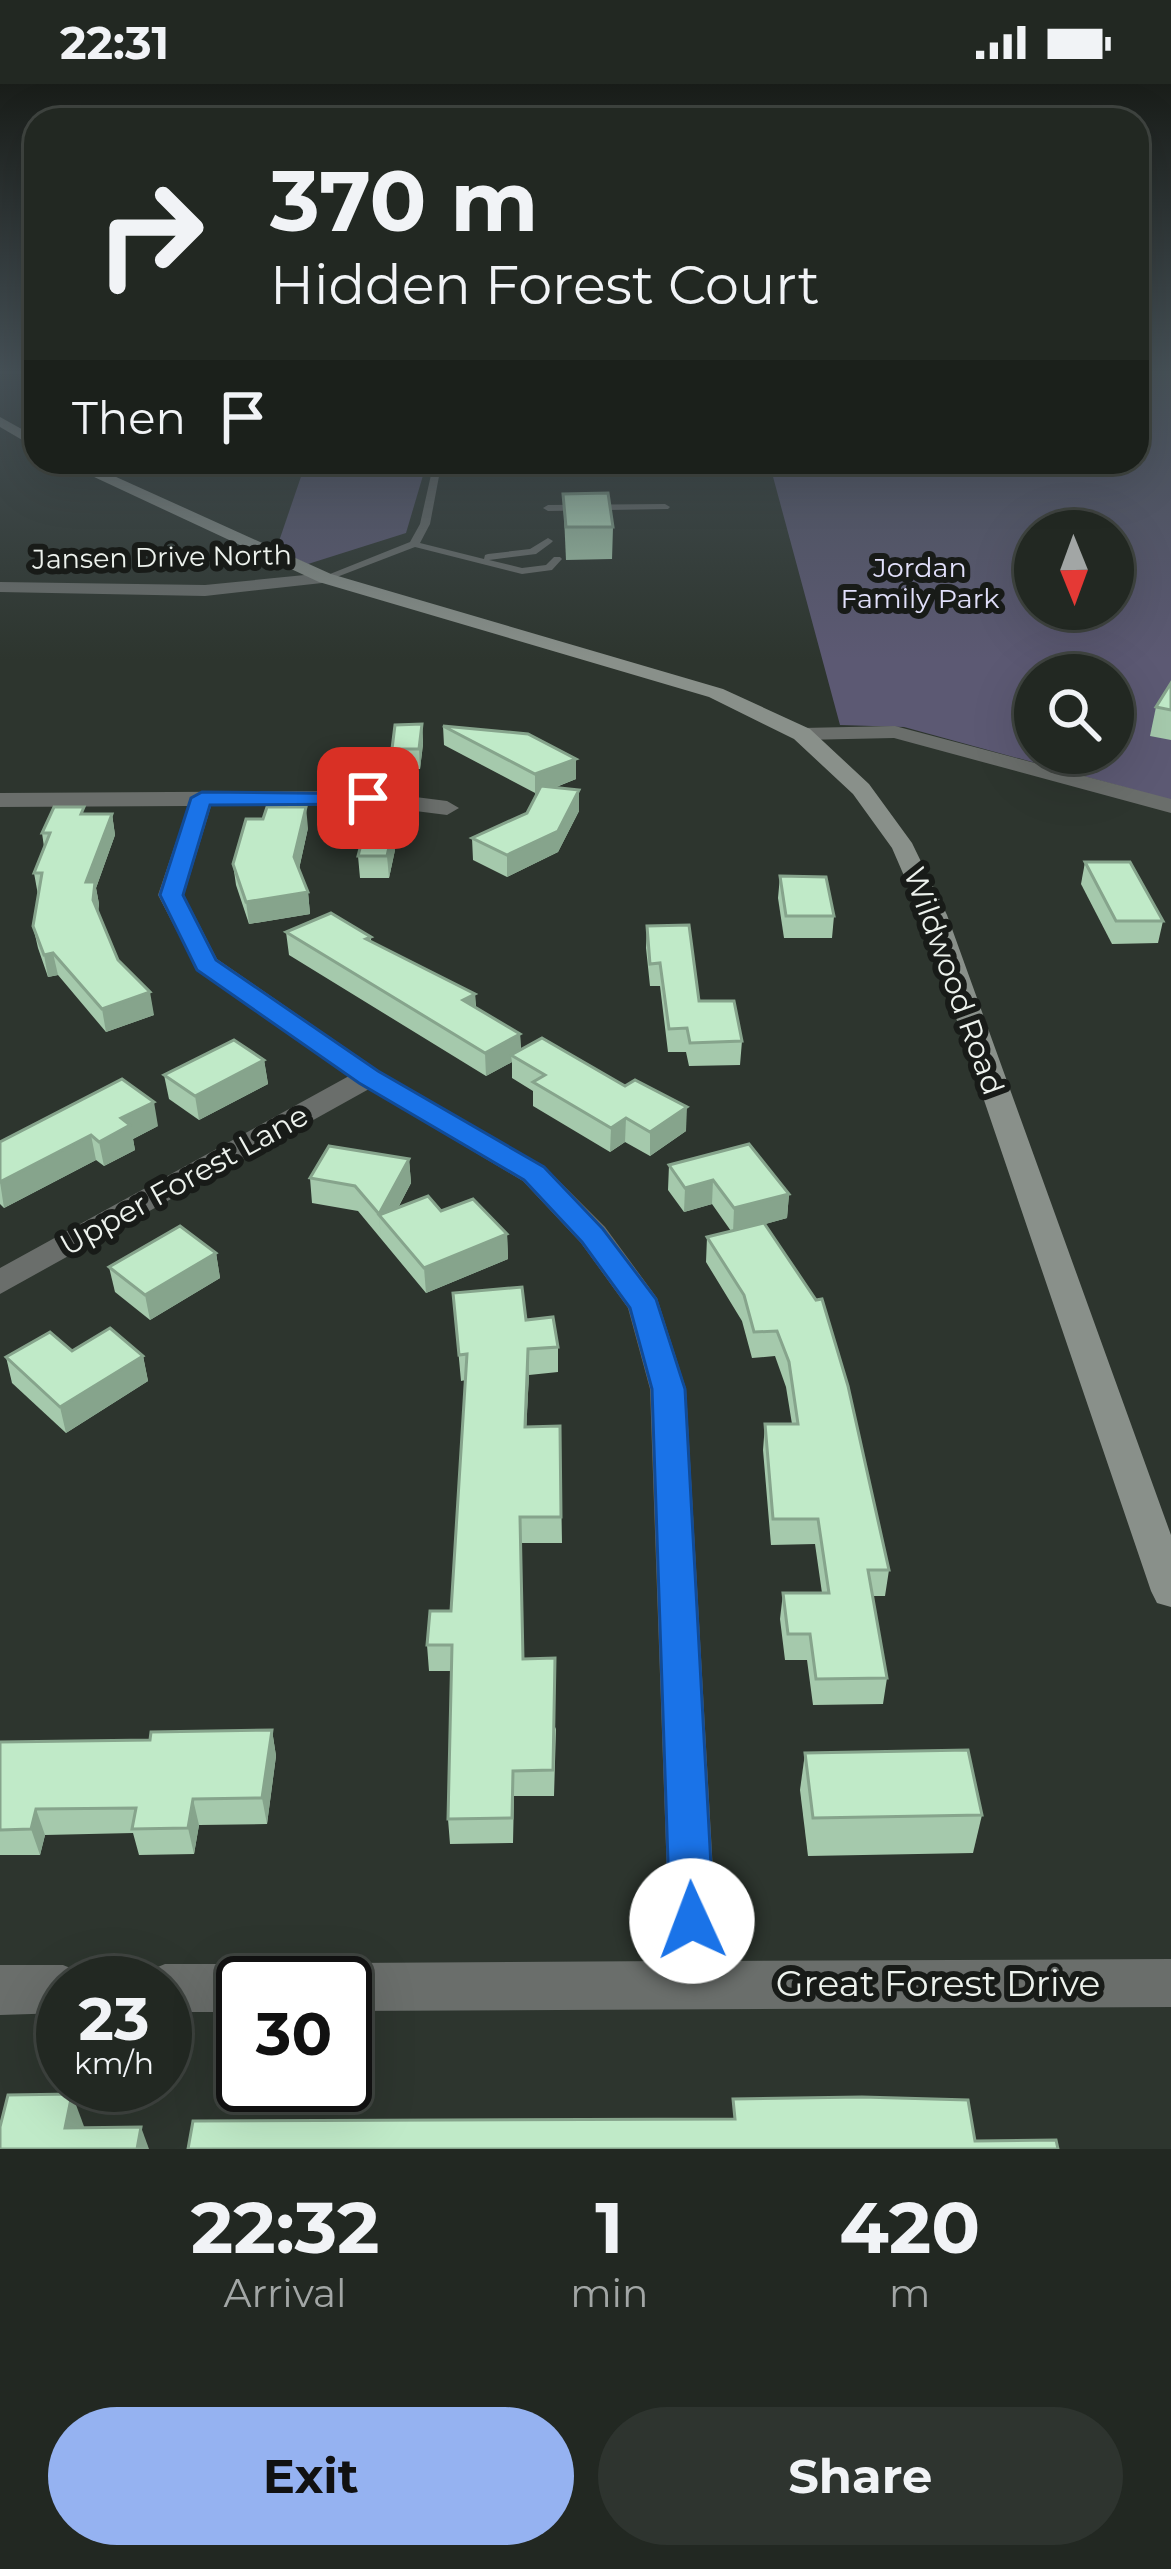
<!DOCTYPE html>
<style>
:root{--surface:#222822;--page:#2e342f;--text:#f1f3f6;--muted:#a2a6a5;--line:#3f4440;--accent:#95b2f1}
body{margin:0;font-family:Montserrat,sans-serif;background:var(--page);color:var(--text);height:100vh;display:flex;flex-direction:column;font-size:45px;white-space:nowrap}
*{box-sizing:border-box;margin:0}
p{font-size:39px;color:var(--muted)}
.icon{flex:none;width:66px;height:66px;fill:none;stroke:currentColor;stroke-width:2;stroke-linecap:round;stroke-linejoin:round}
.map{position:relative;height:2065px;overflow:hidden}
.side{display:flex;flex-direction:column;background:var(--surface);flex:1}
.side>*{flex:none}
.banner{position:absolute;left:24px;top:24px;width:1125px;height:366px;border-radius:36px;box-shadow:0 12px 48px #0002,0 0 0 3px var(--line);background:#222822;color:var(--text);overflow:hidden}
.needle{width:78px;rotate:179deg}
.tools{position:absolute;left:1014px;top:426px;display:grid;gap:24px}
.tools a{display:grid;place-items:center;width:120px;height:120px;border-radius:50%;background:var(--surface);box-shadow:0 12px 48px #0002,0 0 0 3px var(--line);font-size:60px}
.speed{position:absolute;left:36px;top:1872px;display:flex;gap:24px;font-size:60px;font-weight:700;text-align:center}
.speed>*{display:grid;place-content:center;width:156px;height:156px;border-radius:50%;background:var(--surface);box-shadow:0 12px 48px #0002,0 0 0 3px var(--line);line-height:1}
.speed small{font-size:30px;font-weight:400}
.speed .limit{border:6px solid #111;border-radius:18px;background:#fff;color:#111}
.pin{position:absolute;display:grid;place-items:center;width:102px;height:102px;color:#fff;margin:-51px;border-radius:24px;box-shadow:0 6px 18px #0006}
.me{position:absolute;width:132px;margin:-66px;rotate:358deg;stroke-linejoin:round;filter:drop-shadow(0 0 9px #0008)}
.turn{display:flex;align-items:center;gap:42px;height:252px;padding:0 48px;font-size:54px}
.turn .icon{width:156px;height:156px;stroke-width:2.5}
.turn b{display:block;font-size:84px;line-height:102px}
.then{display:flex;align-items:center;height:114px;padding:0 48px;background:#0003;gap:24px;font-size:45px}
.eta{display:flex;justify-content:space-evenly;align-items:center;height:204px;text-align:center}
.eta b{font-size:72px;font-weight:700;line-height:84px}
.action{display:flex;gap:24px;margin-top:auto;padding:24px 48px}
.action a{flex:1;height:138px;border-radius:72px;background:var(--accent);color:#111;font-size:48px;font-weight:700;line-height:138px;text-align:center}
.action a+a{background:var(--page);color:var(--text)}
.status{display:flex;justify-content:space-between;align-items:center;height:84px;padding:0 60px;background:var(--surface);direction:ltr}
.status svg{height:33px;fill:currentColor}
.map>svg:first-child{display:block}
.green{fill:#5c5973;fill-rule:evenodd}
.lines{fill:none;stroke-linecap:round;stroke-linejoin:round}
.lane{fill:#6a6e6b;fill-rule:evenodd}
.street{fill:#6a6e6b;fill-rule:evenodd}
.secondary{fill:#89908a;fill-rule:evenodd}
.wall{fill:#a5c9ac}
.shaded-wall{fill:#86a48c}
.building{fill:#c0eac8;stroke:#86a48c;stroke-width:3}
.route{fill:#1a73e8;stroke:#114b97;stroke-width:3}
.labels{text-anchor:middle;dominant-baseline:central;stroke-width:12;stroke-linejoin:round;paint-order:stroke}
.far-street-label{font-size:27px;fill:#edf2ed;stroke:#181b18}
.far-park-label{font-size:27px;fill:#e2e0fb;stroke:#181b18}
.street-label{font-size:30px;fill:#edf2ed;stroke:#181b18}
.near-street-label{font-size:36px;fill:#edf2ed;stroke:#181b18}
</style>
<div class="status"><b>22:31</b><svg viewBox="0 0 49 12"><path d="M0 12V9h3v3zM5 12V6h3v6zM10 12V3h3v9zM15 12V0h3v12zM26 1h20v11H26zM47 4h2v5h-2z"/></svg></div>
<div class="map">
<svg width="1171" height="2065" viewBox="0 0 1171 2065">
<rect width="100%" height="100%" fill="#2d352e"/>
<g class="green">
<path d="M1137,287H1171V716L904,643L840,641L769,378H1137ZM1035,447H1113V525H1035ZM1035,591H1113V669H1035Z"/>
<polygon points="306,378 427,378 406,449 308,480 276,466"/>
</g>
<g class="lines">
<g class="lane">
<polygon points="639,379 642,384 440,387 430,440 420,459 484,475 485,471 488,470 530,465 548,454 553,457 551,459 536,470 489,476 522,484 546,481 554,473 560,473 562,475 552,486 522,490 415,463 329,496 320,494 410,458 420,440 433,382"/>
<polygon points="665,420 670,423 668,425 548,427 543,424 548,421"/>
</g>
<g class="street">
<polygon points="325,489 334,494 331,498 205,512 0,508 0,498 205,501"/>
<polygon points="895,642 1171,715 1171,729 894,654 802,656 791,650 802,644"/>
<polygon points="368,707 447,717 459,724 447,731 368,721 211,722 184,811 217,875 379,987 545,1083 605,1143 657,1214 686,1305 718,1877 1171,1875 1171,1923 345,1927 345,1899 322,1899 328,1886 345,1879 670,1877 650,1305 628,1224 581,1159 523,1097 369,1005 0,1210 0,1184 349,992 197,886 158,811 188,722 0,723 0,709"/>
<polygon points="165,1880 243,1880 260,1887 266,1899 243,1899 243,1928 165,1928 165,1899 142,1899 148,1887"/>
<polygon points="0,1881 63,1881 80,1888 85,1899 63,1899 63,1929 0,1931"/>
</g>
<g class="secondary">
<polygon points="0,333 36,353 36,364 0,343"/>
<polygon points="62,378 83,378 331,490 723,605 810,645 869,700 912,759 947,831 1171,1451 1171,1523 1157,1519 1151,1507 921,831 892,764 853,710 794,655 709,613 319,498"/>
</g>
</g>
<g class="wall">
<polygon points="563,410 613,443 612,475 566,476"/>
<polygon points="1171,599 1171,656 1150,652 1156,623"/>
<polygon points="422,640 423,660 420,685 393,685 392,665"/>
<polygon points="443,642 576,695 554,704 579,727 558,768 507,793 473,776 472,754 527,729 537,710 444,661"/>
<polygon points="85,730 112,730 115,751 96,804 99,820 98,828 118,876 154,931 106,948 58,891 48,893 38,864 33,842 38,811 34,789 44,763 42,749"/>
<polygon points="308,744 299,785 308,808 310,830 249,840 236,801 233,780"/>
<polygon points="395,766 389,794 360,794 358,772"/>
<polygon points="1085,778 1163,837 1158,859 1112,860 1081,800"/>
<polygon points="780,792 834,832 832,854 784,854 778,814"/>
<polygon points="647,842 699,917 742,957 740,981 689,982 686,968 668,968 660,902 650,902 646,864"/>
<polygon points="286,848 371,853 371,858 475,910 476,923 520,950 521,966 686,1047 650,1072 625,1058 610,1068 533,1022 533,1007 512,994 512,978 486,992 289,871"/>
<polygon points="264,976 268,1000 199,1036 169,1015 164,991"/>
<polygon points="158,1042 133,1055 135,1066 104,1082 96,1076 4,1124 0,1120 0,1058"/>
<polygon points="409,1075 411,1099 398,1124 441,1127 507,1150 508,1175 426,1209 358,1127 312,1119 310,1094"/>
<polygon points="669,1081 789,1110 787,1134 765,1140 889,1486 885,1512 872,1512 887,1594 883,1620 813,1621 807,1576 785,1576 780,1535 783,1509 822,1509 815,1460 771,1461 763,1366 765,1340 792,1340 786,1303 775,1272 752,1274 742,1237 706,1178 707,1153 731,1147 712,1120 684,1128 668,1106"/>
<polygon points="216,1169 220,1194 150,1236 115,1208 109,1183"/>
<polygon points="453,1209 526,1236 558,1263 558,1288 529,1291 526,1343 560,1342 562,1459 521,1459 523,1575 556,1645 554,1712 514,1712 513,1759 450,1760 448,1735 452,1587 429,1587 427,1561 451,1527 466,1296 461,1297"/>
<polygon points="72,1267 143,1272 148,1297 66,1349 12,1299 6,1273"/>
<polygon points="272,1646 276,1672 267,1740 199,1741 194,1770 139,1771 133,1749 45,1751 40,1771 0,1771 0,1658 150,1656"/>
<polygon points="805,1669 982,1731 973,1769 808,1772 800,1706"/>
</g>
<g class="shaded-wall">
<polygon points="422,640 423,660 420,685 419,665"/>
<polygon points="576,675 576,695 535,711 535,690"/>
<polygon points="579,706 579,727 558,768 507,793 507,771"/>
<polygon points="306,723 308,744 297,794 294,773"/>
<polygon points="112,730 115,751 96,804 99,820 97,838 86,798"/>
<polygon points="393,745 395,766 389,794 387,772"/>
<polygon points="308,808 310,830 249,840 246,818"/>
<polygon points="53,869 58,891 48,893 44,871"/>
<polygon points="150,908 154,931 106,948 102,925"/>
<polygon points="475,910 476,933 463,916"/>
<polygon points="520,950 521,973 511,971 512,978 486,992 485,969"/>
<polygon points="264,976 268,1000 199,1036 195,1012"/>
<polygon points="154,1018 158,1042 133,1055 135,1066 104,1082 99,1058 121,1034"/>
<polygon points="687,1023 686,1047 650,1072 650,1048"/>
<polygon points="626,1034 625,1058 610,1068 611,1044"/>
<polygon points="91,1051 96,1076 4,1124 0,1098"/>
<polygon points="409,1075 411,1099 388,1142 379,1131 381,1155 379,1130"/>
<polygon points="713,1096 712,1120 684,1128 685,1104"/>
<polygon points="789,1110 787,1134 733,1149 734,1124"/>
<polygon points="507,1150 508,1175 426,1209 424,1184"/>
<polygon points="216,1169 220,1194 150,1236 145,1211"/>
<polygon points="528,1265 529,1291 525,1369 525,1343"/>
<polygon points="143,1272 148,1297 66,1349 60,1323"/>
<polygon points="272,1646 276,1672 267,1740 262,1714"/>
<polygon points="193,1715 199,1741 194,1770 188,1744"/>
<polygon points="36,1725 45,1751 40,1771 31,1745"/>
<polygon points="72,2010 85,2045 65,2044"/>
<polygon points="141,2043 149,2065 137,2065"/>
</g>
<g class="building">
<polygon points="608,409 613,443 566,443 563,410"/>
<polygon points="1171,599 1171,626 1156,623"/>
<polygon points="422,640 419,665 392,665 395,641"/>
<polygon points="443,642 528,650 576,675 535,690"/>
<polygon points="541,702 579,706 558,747 507,771 472,754 527,729"/>
<polygon points="54,723 84,723 81,730 112,730 86,798 95,798 93,816 118,876 150,908 102,925 53,869 44,871 33,842 42,789 34,789 50,749 42,749"/>
<polygon points="267,723 306,723 294,773 308,808 246,818 233,780 246,735 263,735"/>
<polygon points="365,745 393,745 387,772 358,772"/>
<polygon points="1085,778 1130,778 1163,837 1116,837"/>
<polygon points="780,792 826,793 834,832 786,832"/>
<polygon points="331,829 371,853 366,855 475,910 463,916 520,950 485,969 286,848"/>
<polygon points="689,841 699,917 734,917 742,957 690,959 687,944 669,945 660,879 650,880 647,842"/>
<polygon points="542,954 625,1002 635,996 687,1023 650,1048 626,1034 611,1044 533,998 545,991 511,971"/>
<polygon points="234,956 264,976 195,1012 164,991"/>
<polygon points="122,995 154,1018 121,1034 130,1041 99,1058 91,1051 0,1098 0,1058"/>
<polygon points="749,1060 789,1110 734,1124 713,1096 685,1104 669,1081"/>
<polygon points="329,1062 409,1075 379,1130 355,1102 310,1094"/>
<polygon points="428,1112 441,1127 473,1115 507,1150 424,1184 379,1131"/>
<polygon points="764,1139 816,1216 822,1215 848,1302 889,1486 868,1486 887,1594 816,1595 810,1550 788,1550 783,1509 829,1509 818,1435 773,1435 765,1340 798,1340 789,1278 777,1247 754,1248 744,1211 707,1153"/>
<polygon points="180,1142 216,1169 145,1211 109,1183"/>
<polygon points="522,1203 526,1236 553,1233 558,1263 528,1265 525,1343 560,1342 561,1433 520,1433 523,1575 555,1574 553,1686 513,1687 512,1734 448,1735 452,1561 427,1561 430,1527 451,1527 467,1270 459,1271 453,1209"/>
<polygon points="110,1244 143,1272 60,1323 6,1273 50,1248 72,1267"/>
<polygon points="272,1646 262,1714 193,1715 188,1744 132,1745 136,1724 36,1725 31,1745 0,1746 0,1658 150,1656 151,1648"/>
<polygon points="968,1666 982,1731 813,1734 805,1669"/>
<polygon points="72,2010 65,2044 141,2043 137,2065 0,2065 0,2043 8,2011"/>
<polygon points="862,2013 968,2016 975,2057 1056,2056 1058,2065 188,2065 193,2037 735,2035 733,2015"/>
</g>
<linearGradient id="sky" x2="0" y2="1"><stop stop-color="#191d19"/><stop offset="0.5" stop-color="#465157"/><stop offset="1" stop-color="#465157" stop-opacity="0"/></linearGradient>
<rect width="1171" height="576" fill="url(#sky)"/>
<polygon class="route" points="202,708 375,710 375,718 368,720 210,721 183,811 216,876 378,987 544,1083 603,1145 656,1215 685,1305 714,1837 707,1852 692,1858 676,1852 670,1837 652,1305 630,1224 582,1158 524,1096 359,999 197,886 160,811 191,714"/>
<g class="labels">
<g class="far-street-label">
<text transform="translate(162 473) rotate(-1)">Jansen Drive North</text>
</g>
<g class="far-park-label">
<text x="920" y="483">Jordan<tspan x="920" dy="31">Family Park</tspan></text>
</g>
<g class="street-label">
<text transform="translate(954 897) rotate(70)">Wildwood Road</text>
<text transform="translate(184 1096) rotate(-29)">Upper Forest Lane</text>
</g>
<g class="near-street-label">
<text x="938" y="1899">Great Forest Drive</text>
</g>
</g>
</svg>
<div class="tools">
<a><svg class="needle" viewBox="-14 -14 28 28"><path d="M0-13l5 13h-10z" fill="#e53935"/><path d="M0 13l5-13h-10z" fill="#a2a6a5"/></svg></a>
<a><svg class="icon" aria-label="search" viewBox="0 0 24 24"><circle cx="10" cy="10" r="6"/><path d="M15 15l6 6"/></svg></a>
</div>
<div class="speed"><div>23<small>km/h</small></div><div class="limit">30</div></div>
<div class="pin" style="left:368px;top:714px;background:#d93025"><svg class="icon" aria-label="arrive" viewBox="0 0 24 24"><path d="M6 21V4h12l-3 4 3 4H6"/></svg></div>
<svg class="me" style="left:692px;top:1837px" viewBox="-20 -20 40 40"><circle r="19" fill="#fff"/><path d="M0-13L10 11 0 6-10 11z" fill="#1a73e8"/></svg>
<div class="banner">
<div class="turn"><svg class="icon" aria-label="right" viewBox="0 0 24 24"><path d="M7 20v-9h11M14 6l5 5-5 5"/></svg><div><b>370 m</b>Hidden Forest Court</div></div>
<div class="then">Then<svg class="icon" aria-label="arrive" viewBox="0 0 24 24"><path d="M6 21V4h12l-3 4 3 4H6"/></svg></div>
</div>
</div>
<section class="side">
<div class="eta">
<div><b>22:32</b><p>Arrival</p></div>
<div><b>1</b><p>min</p></div>
<div><b>420</b><p>m</p></div>
</div>
<div class="action"><a>Exit</a><a>Share</a></div>
</section>
